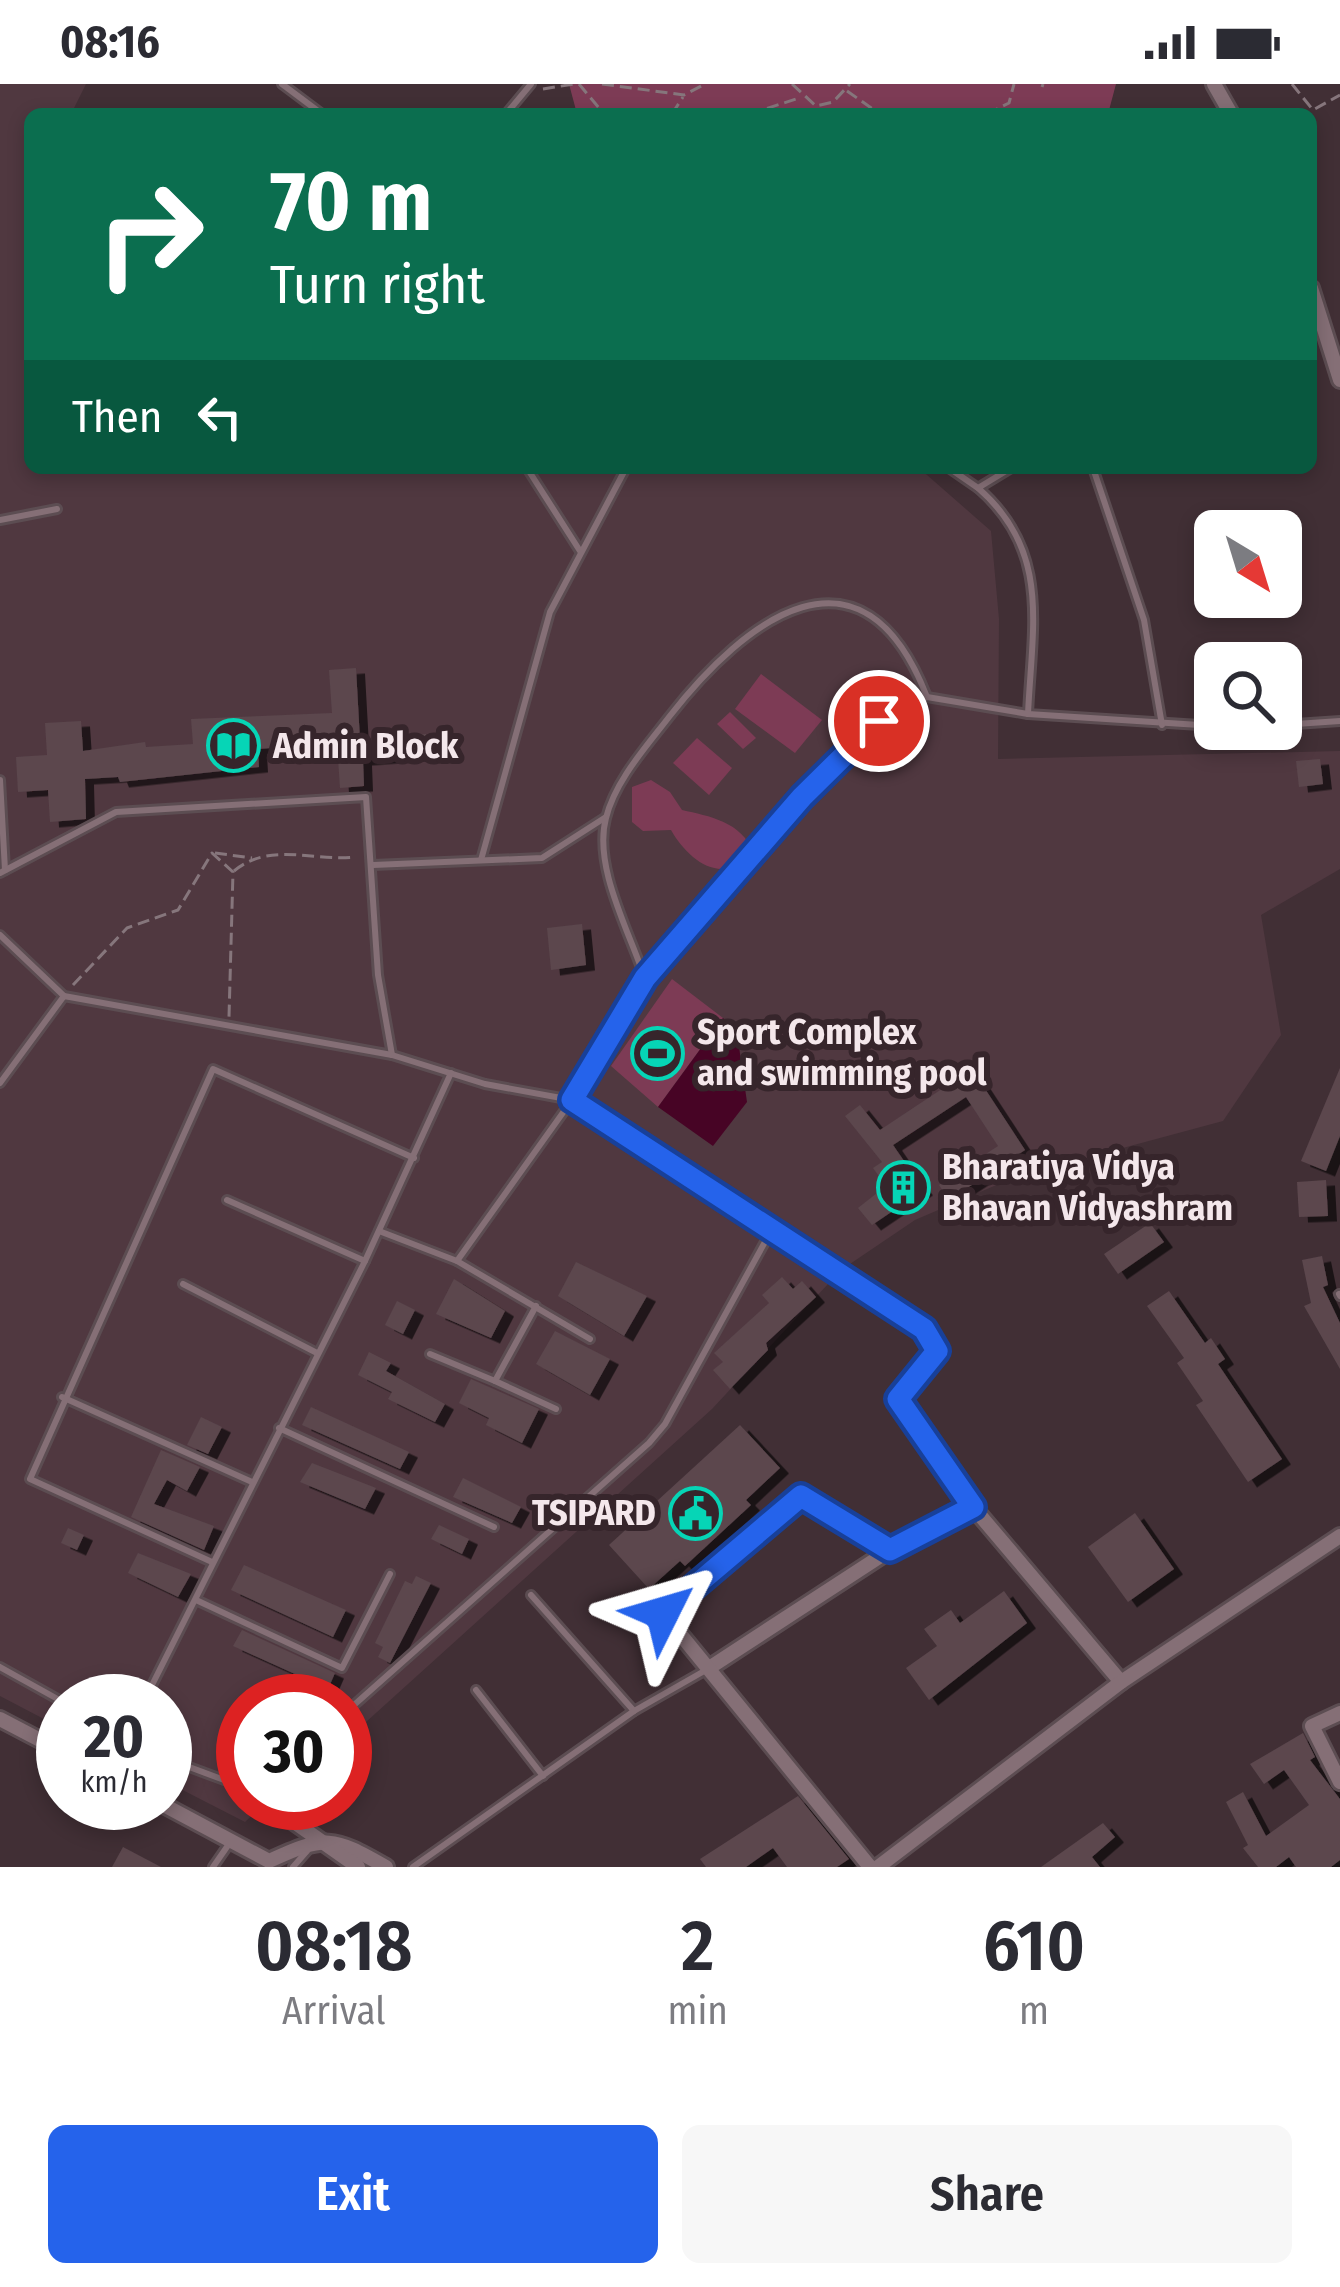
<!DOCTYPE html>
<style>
:root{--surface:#fff;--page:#f7f7f7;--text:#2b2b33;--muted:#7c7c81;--accent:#2563eb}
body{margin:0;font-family:"Fira Sans Condensed",sans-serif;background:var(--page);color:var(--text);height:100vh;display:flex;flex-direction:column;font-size:45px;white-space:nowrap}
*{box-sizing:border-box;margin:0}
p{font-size:39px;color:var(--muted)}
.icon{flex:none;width:66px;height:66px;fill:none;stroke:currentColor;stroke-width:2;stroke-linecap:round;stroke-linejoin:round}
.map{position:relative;height:1783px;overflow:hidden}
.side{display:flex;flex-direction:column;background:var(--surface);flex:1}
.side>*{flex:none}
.guide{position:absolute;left:24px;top:24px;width:1293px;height:366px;border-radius:18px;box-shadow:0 6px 18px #0003;background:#0b6e4f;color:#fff;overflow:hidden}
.needle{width:78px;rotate:142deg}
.buttons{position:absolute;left:1194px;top:426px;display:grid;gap:24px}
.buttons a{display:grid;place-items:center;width:108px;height:108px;border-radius:18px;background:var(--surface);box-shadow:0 6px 18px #0003;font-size:60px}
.speed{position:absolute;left:36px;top:1590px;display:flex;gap:24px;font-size:60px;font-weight:700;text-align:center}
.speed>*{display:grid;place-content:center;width:156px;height:156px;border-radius:50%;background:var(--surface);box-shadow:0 6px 18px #0003;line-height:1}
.speed small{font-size:30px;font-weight:400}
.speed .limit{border:18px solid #d22;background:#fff;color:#111}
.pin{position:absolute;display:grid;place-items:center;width:102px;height:102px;color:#fff;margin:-51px;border:6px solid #fff;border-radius:50%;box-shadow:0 3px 12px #0007}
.me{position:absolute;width:132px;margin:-66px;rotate:50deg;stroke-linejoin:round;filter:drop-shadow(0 0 9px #0008)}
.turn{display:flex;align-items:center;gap:42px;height:252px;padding:0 48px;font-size:54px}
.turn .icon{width:156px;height:156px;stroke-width:2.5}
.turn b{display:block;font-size:84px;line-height:102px}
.then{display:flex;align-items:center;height:114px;padding:0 48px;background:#0003;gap:24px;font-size:45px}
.eta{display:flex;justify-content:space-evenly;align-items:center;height:204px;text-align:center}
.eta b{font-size:72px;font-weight:600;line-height:84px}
.primary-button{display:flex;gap:24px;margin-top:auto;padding:24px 48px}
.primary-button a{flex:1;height:138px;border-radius:18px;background:var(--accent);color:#fff;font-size:48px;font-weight:600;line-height:138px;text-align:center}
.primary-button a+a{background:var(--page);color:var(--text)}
.status{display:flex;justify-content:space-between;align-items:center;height:84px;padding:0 60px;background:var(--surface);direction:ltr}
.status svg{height:33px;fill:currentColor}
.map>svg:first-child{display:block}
.built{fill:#503840}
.green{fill:#7d3b55}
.water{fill:#470425}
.building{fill:#5b474d;filter:url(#shadow)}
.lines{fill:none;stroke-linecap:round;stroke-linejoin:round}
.service-casing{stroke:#5c4d52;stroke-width:12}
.minor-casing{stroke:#5c4d52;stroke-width:20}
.path{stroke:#86767c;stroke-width:3;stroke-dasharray:12 6;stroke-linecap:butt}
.service{stroke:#856f76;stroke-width:6}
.minor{stroke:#856f76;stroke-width:14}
.route-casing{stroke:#184099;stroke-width:30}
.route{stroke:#2563eb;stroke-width:21}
.labels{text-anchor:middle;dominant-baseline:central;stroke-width:12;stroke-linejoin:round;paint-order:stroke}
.poi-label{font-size:36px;font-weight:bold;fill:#f4e7eb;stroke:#36252b;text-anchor:start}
</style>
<div class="status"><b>08:16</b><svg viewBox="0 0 49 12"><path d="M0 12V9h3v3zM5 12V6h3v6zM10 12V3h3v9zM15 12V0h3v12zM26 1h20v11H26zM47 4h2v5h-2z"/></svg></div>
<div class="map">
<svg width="1340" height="1783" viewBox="0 0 1340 1783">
<defs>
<filter id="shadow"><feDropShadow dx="9" dy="5.5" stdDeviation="0" flood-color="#0009"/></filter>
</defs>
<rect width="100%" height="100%" fill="#412f35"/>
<polygon class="built" points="0,0 86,0 71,30 30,30 30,384 919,384 991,447 999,535 998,675 1340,667 1340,785 1261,831 1281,951 1223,1037 1015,1093 915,1136 841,1186 712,1325 345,1657 345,1617 243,1617 243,1719 265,1719 245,1738 165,1697 165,1617 63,1617 63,1645 0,1612"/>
<g class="green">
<polygon points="569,0 1116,0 1108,30 577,30"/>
<polygon points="761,590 822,636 795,669 735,625"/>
<polygon points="730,628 756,654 743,665 717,640"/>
<polygon points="697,654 732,684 709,711 673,679"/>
<path d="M651,696L670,708L682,726C709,732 742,738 753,768C723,804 688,776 671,746L643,747L632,738V703Z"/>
<polygon points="672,895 723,934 658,1023 611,982"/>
</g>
<polygon class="water" points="723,934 737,949 747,1018 713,1062 658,1023"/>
<g class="building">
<polygon points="356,584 360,656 426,650 427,671 363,676 364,702 340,704 337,659 258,665 259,683 120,698 118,693 85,695 86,735 50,738 48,706 18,708 16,673 47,671 45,639 81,637 83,667 145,658 146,663 193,660 191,635 332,629 329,586"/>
<polygon points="1320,675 1323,700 1299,703 1296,677"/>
<polygon points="582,840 586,881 551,886 547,844"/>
<polygon points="1340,984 1340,1052 1326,1087 1301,1077"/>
<polygon points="972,985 1025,1066 949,1116 939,1101 998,1062 966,1013 893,1061 924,1106 872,1141 858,1124 886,1102 873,1084 882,1078 845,1032 860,1021 880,1046"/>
<polygon points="1326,1096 1328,1132 1299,1133 1297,1098"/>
<polygon points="1150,1139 1164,1158 1118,1190 1104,1170"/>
<polygon points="1322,1172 1328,1201 1323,1203 1340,1239 1340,1285 1304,1222 1311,1219 1302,1176"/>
<polygon points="576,1178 647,1212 624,1252 558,1212"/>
<polygon points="782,1193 793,1205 802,1197 816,1213 766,1259 768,1266 730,1305 713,1286 723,1278 714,1269 769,1219 762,1211"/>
<polygon points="454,1195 505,1227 491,1254 436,1230"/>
<polygon points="1169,1207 1205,1259 1211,1254 1225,1275 1218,1280 1282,1375 1248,1398 1196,1321 1203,1317 1177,1279 1184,1274 1147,1222"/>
<polygon points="397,1217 415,1226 403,1250 385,1241"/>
<polygon points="555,1247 610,1275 590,1311 536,1280"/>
<polygon points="369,1268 391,1279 386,1287 445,1320 435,1338 388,1315 392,1308 358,1291"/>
<polygon points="471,1295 539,1325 522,1359 486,1341 489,1334 459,1319"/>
<polygon points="311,1323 409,1368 400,1385 302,1341"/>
<polygon points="201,1333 222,1343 208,1370 187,1361"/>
<polygon points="740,1341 780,1384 746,1416 751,1421 685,1482 680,1477 649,1505 609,1461"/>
<polygon points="161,1366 200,1383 187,1407 167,1396 154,1420 214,1442 204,1466 131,1433"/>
<polygon points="312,1379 376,1404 365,1425 300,1398"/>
<polygon points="463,1394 521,1423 512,1439 453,1413"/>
<polygon points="1135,1429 1174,1485 1128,1518 1088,1463"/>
<polygon points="439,1441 469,1455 462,1470 431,1455"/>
<polygon points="68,1444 84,1451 77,1466 61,1459"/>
<polygon points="138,1469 191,1490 178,1513 128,1489"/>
<polygon points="244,1481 346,1526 333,1553 231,1506"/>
<polygon points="416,1492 431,1499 390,1579 378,1573 383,1563 375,1559 405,1497 412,1500"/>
<polygon points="1004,1507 1027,1539 929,1616 906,1584 937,1562 924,1545 951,1526 960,1539"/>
<polygon points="242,1546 335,1589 328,1605 233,1562"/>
<polygon points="1303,1649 1315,1673 1310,1676 1340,1715 1340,1776 1331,1783 1296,1783 1289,1773 1276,1783 1258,1783 1243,1764 1248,1761 1226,1718 1243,1708 1266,1752 1309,1721 1284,1686 1264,1700 1250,1680"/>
<polygon points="798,1712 849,1775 837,1783 787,1783 773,1764 746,1783 706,1783 700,1775"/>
<polygon points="1103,1739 1115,1753 1092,1773 1100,1783 1041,1783"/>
<polygon points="123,1763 161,1783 112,1783"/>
</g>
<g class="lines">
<defs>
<g id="service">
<polyline points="282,0 322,30"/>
<polyline points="506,30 531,0"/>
<polyline points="527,384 580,467"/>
<polyline points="949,384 978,404"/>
<path d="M1011,384L978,404C1051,467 1032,542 1028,630L1215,642"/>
<polyline points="1093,384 1144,536 1162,641"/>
<polyline points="0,436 57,425"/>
<polyline points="1281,641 1340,637"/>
<polyline points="0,696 5,786"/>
<polyline points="481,776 550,528 626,384"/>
<polyline points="373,781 542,774 606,733"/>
<polyline points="0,789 116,728 366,713 378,891 392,971"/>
<polyline points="0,851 64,912"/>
<path d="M644,892C629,847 593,782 606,734C615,697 646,663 669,633C745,535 862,445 927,613"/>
<polyline points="0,999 64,912 392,971 485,1000 572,1016 771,1147 665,1340 649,1359 345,1629"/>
<polyline points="227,1116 365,1177"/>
<polyline points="379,1147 457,1177"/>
<polyline points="183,1200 317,1269"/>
<polyline points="1339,1210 1340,1212"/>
<polyline points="590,1255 457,1177 572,1016 645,894 826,686 879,637 927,613 1028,630"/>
<polyline points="430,1270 495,1297 536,1222"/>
<polyline points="495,1297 556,1325"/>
<polyline points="62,1313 252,1398"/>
<polyline points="279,1344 494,1443"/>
<polyline points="212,1478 30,1395 213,985 414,1074"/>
<polyline points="531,1511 634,1627"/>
<polyline points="196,1516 342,1584 390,1490"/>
<polyline points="0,1583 63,1618"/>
<polyline points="476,1606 543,1692"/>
<polyline points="144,1617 365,1177 451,989"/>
<polyline points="165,1674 243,1703"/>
<polyline points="213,1783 231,1757"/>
<polyline points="293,1783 307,1767"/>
<polyline points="413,1783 634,1627 706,1586"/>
</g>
<g id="minor">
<polyline points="1214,0 1231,30"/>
<polyline points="1311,204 1340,296"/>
<polyline points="771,1147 924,1245 937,1267 899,1315 973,1423 1121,1598"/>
<polyline points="709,1584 890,1466 973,1423"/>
<polyline points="1340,1629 1312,1642 1340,1698"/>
<polyline points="0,1635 63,1668"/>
<path d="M160,1719L269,1777C326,1751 332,1752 386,1783"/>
<polyline points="267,1719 358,1783"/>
<polyline points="870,1783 663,1529 801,1412 890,1466"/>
<polyline points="878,1783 1121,1598 1340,1452"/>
</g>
</defs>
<use href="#service" class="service-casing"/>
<use href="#minor" class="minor-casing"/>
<g class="path">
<polyline points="579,0 604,30"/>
<polyline points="602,0 684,11 705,0"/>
<polyline points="792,0 816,22 833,18 850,0"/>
<polyline points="1292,0 1313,26 1340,11"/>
<polyline points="1042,3 1043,0"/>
<polyline points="543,5 574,0"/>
<polyline points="847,7 880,30"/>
<polyline points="672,30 683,13"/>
<polyline points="750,30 799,14"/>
<polyline points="987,30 1009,19 1014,0"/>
<polyline points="215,769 252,774"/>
<path d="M234,787C271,757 312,778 356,773"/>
<polyline points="73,901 127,844 178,826 212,769 233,788 229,933"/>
</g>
<use href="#service" class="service"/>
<use href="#minor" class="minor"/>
</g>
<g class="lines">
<defs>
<polyline id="route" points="663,1529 801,1412 890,1466 973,1423 898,1315 937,1267 924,1245 572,1016 645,894 802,713 879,637"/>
</defs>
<use href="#route" class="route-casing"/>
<use href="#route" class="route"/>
</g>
<defs>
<symbol id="library-ring" viewBox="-11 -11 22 22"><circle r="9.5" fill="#36252b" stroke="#06d5b6" stroke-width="1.5"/><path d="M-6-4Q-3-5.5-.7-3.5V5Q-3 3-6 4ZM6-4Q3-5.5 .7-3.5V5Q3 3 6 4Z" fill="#06d5b6"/></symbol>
<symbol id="stadium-ring" viewBox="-11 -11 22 22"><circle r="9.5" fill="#36252b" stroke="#06d5b6" stroke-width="1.5"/><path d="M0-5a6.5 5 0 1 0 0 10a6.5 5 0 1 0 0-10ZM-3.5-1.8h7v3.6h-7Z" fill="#06d5b6"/></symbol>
<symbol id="building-ring" viewBox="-11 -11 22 22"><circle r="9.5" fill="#36252b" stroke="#06d5b6" stroke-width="1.5"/><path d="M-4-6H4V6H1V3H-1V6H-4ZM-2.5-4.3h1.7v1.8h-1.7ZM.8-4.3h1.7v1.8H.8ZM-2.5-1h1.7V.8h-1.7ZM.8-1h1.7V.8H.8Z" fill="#06d5b6"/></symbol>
<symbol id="civic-ring" viewBox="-11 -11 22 22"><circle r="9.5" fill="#36252b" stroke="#06d5b6" stroke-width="1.5"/><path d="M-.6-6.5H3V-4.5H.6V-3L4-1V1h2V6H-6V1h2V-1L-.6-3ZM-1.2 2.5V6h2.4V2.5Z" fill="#06d5b6"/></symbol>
</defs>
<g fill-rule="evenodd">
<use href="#library-ring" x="204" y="632" width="59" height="59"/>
<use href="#stadium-ring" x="628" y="940" width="59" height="59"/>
<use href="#building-ring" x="874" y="1074" width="59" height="59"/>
<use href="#civic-ring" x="666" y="1400" width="59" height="59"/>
</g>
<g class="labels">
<g class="poi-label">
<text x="273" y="662">Admin Block</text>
<text x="697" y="948">Sport Complex<tspan x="697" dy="41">and swimming pool</tspan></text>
<text x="942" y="1083">Bharatiya Vidya<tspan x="942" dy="41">Bhavan Vidyashram</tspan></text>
<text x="656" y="1429" text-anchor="end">TSIPARD</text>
</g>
</g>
</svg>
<div class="buttons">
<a><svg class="needle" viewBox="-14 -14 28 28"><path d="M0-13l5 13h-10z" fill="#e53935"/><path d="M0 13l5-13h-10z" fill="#7c7c81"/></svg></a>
<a><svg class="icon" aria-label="search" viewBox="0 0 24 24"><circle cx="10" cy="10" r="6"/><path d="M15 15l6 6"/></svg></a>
</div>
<div class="speed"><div>20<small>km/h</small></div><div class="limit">30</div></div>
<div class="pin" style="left:879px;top:637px;background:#d93025"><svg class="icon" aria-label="arrive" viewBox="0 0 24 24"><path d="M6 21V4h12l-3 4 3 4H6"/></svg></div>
<svg class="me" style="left:663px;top:1529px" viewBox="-20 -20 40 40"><path d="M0-17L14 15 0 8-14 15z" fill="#2563eb" stroke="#fff" stroke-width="4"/></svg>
<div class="guide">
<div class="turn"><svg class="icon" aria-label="right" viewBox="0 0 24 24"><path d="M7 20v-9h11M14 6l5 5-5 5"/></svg><div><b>70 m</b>Turn right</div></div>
<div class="then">Then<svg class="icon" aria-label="left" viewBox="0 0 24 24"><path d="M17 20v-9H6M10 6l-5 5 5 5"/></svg></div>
</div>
</div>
<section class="side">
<div class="eta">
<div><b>08:18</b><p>Arrival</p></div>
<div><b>2</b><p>min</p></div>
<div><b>610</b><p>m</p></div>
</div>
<div class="primary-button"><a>Exit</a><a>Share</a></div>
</section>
